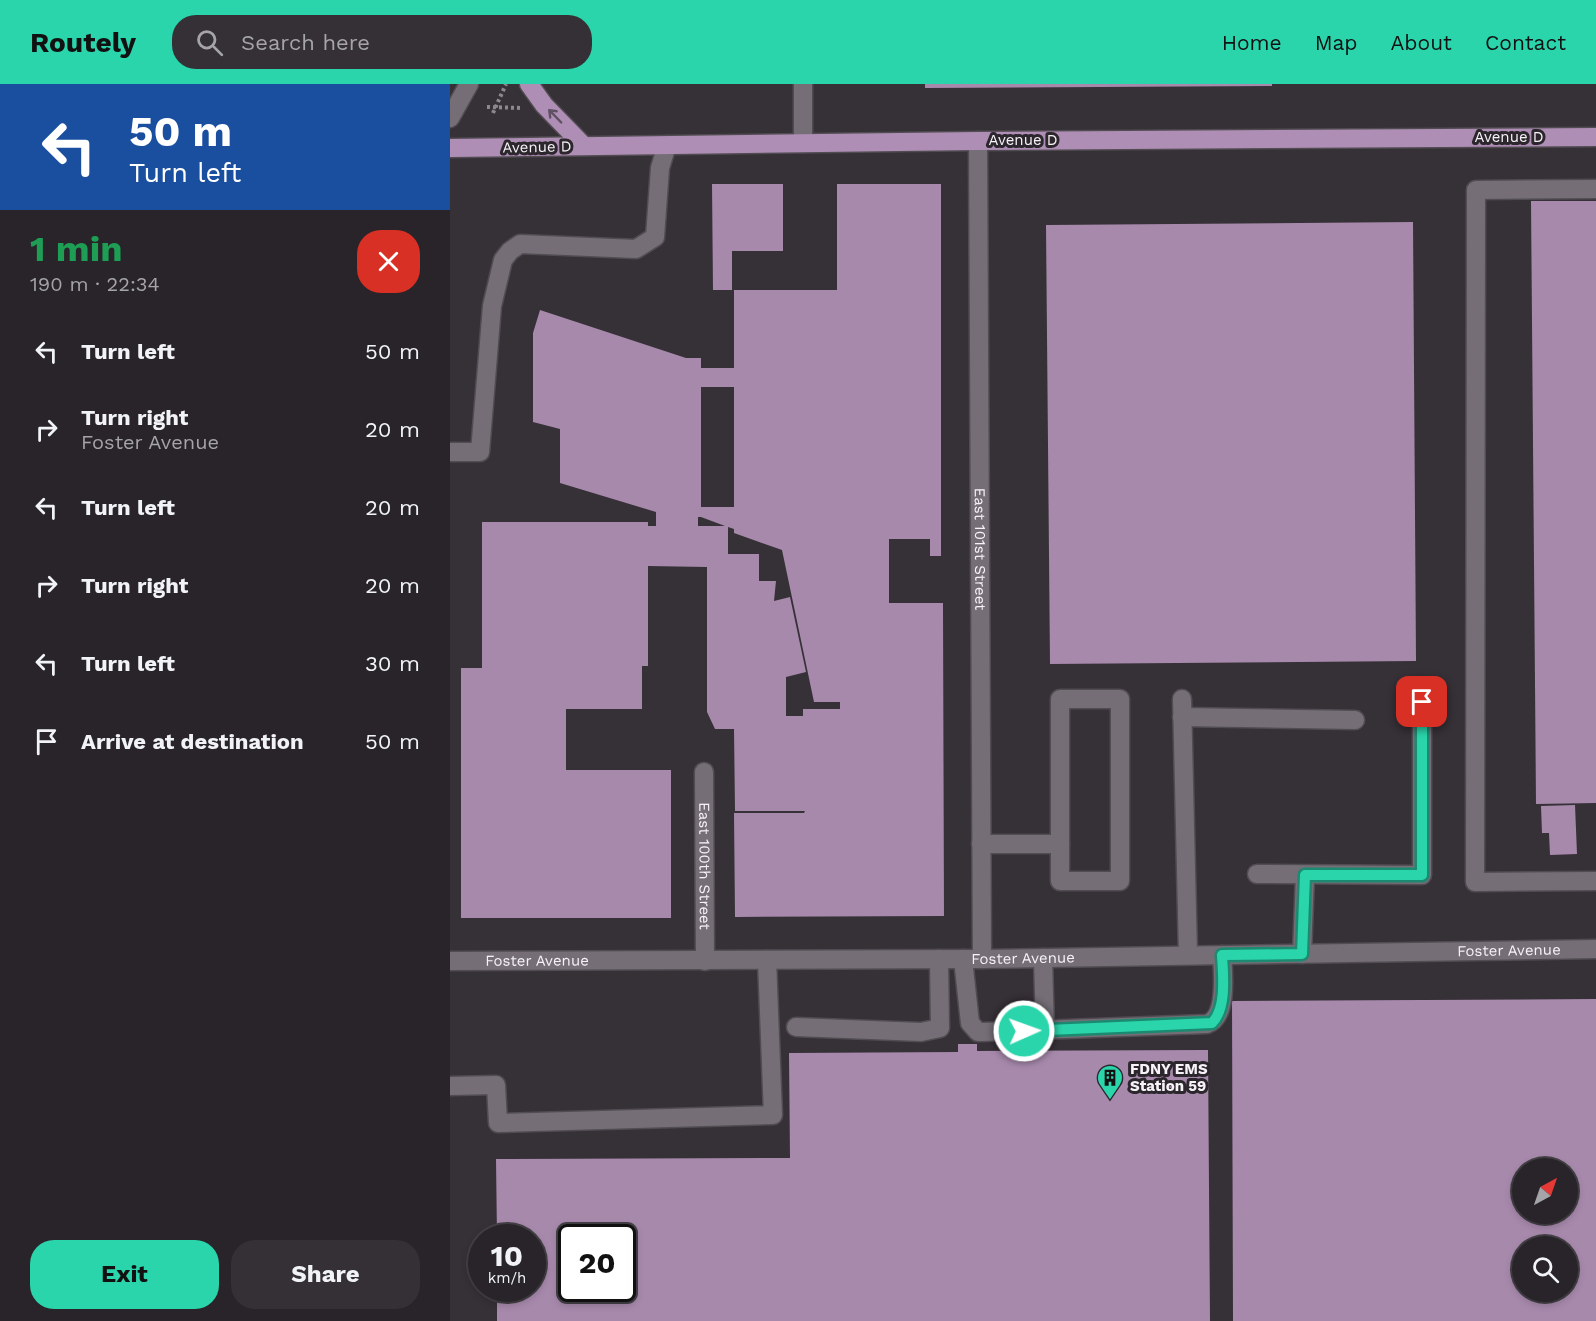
<!DOCTYPE html>
<meta charset="utf-8">
<style>
:root{--surface:#282429;--page:#343035;--text:#f1f3f6;--muted:#a5a4a8;--line:#444146;--accent:#2bd5ac}
body{margin:0;font-family:"Work Sans",sans-serif;background:var(--page);color:var(--text);height:100vh;display:flex;flex-direction:column;font-size:22px;white-space:nowrap}
*{box-sizing:border-box;margin:0}
p{font-size:20px;color:var(--muted)}
.icon{flex:none;width:33px;height:33px;fill:none;stroke:currentColor;stroke-width:2;stroke-linecap:round;stroke-linejoin:round}
.map{position:relative;flex:1;overflow:hidden}
.details{display:flex;flex-direction:column;background:var(--surface);width:450px}
.details>*{flex:none}
.top-card{background:#1a4fa0;color:#fff;overflow:hidden}
.needle{width:39px;rotate:40deg}
.buttons{position:absolute;left:1062px;top:1074px;display:grid;gap:12px}
.buttons a{display:grid;place-items:center;width:66px;height:66px;border-radius:50%;background:var(--surface);box-shadow:0 3px 9px #0003,0 0 0 2px var(--line);font-size:30px}
.speed{position:absolute;left:18px;top:1140px;display:flex;gap:12px;font-size:30px;font-weight:700;text-align:center}
.speed>*{display:grid;place-content:center;width:78px;height:78px;border-radius:50%;background:var(--surface);box-shadow:0 3px 9px #0003,0 0 0 2px var(--line);line-height:1}
.speed small{font-size:15px;font-weight:400}
.speed .limit{border:3px solid #111;border-radius:9px;background:#fff;color:#111}
.pin{position:absolute;display:grid;place-items:center;width:51px;height:51px;color:#fff;margin:-26px;border-radius:12px;box-shadow:0 3px 9px #0006}
.me{position:absolute;width:66px;margin:-33px;rotate:88deg;stroke-linejoin:round;filter:drop-shadow(0 0 4px #0008)}
.turn{display:flex;align-items:center;gap:21px;height:126px;padding:0 30px;font-size:27px}
.turn .icon{width:78px;height:78px;stroke-width:2.5}
.turn b{display:block;font-size:42px;line-height:51px}
.round{display:grid;place-items:center;flex:none;width:63px;height:63px;border-radius:24px;background:var(--page)}
.head{display:flex;align-items:center;justify-content:space-between;height:102px;padding:0 30px}
h1{font-size:36px;font-weight:700;line-height:45px;color:#1e9e55}
.primary-button{display:flex;gap:12px;margin-top:auto;padding:12px 30px}
.primary-button a{flex:1;height:69px;border-radius:24px;background:var(--accent);color:#111;font-size:24px;font-weight:700;line-height:69px;text-align:center}
.primary-button a+a{background:var(--page);color:var(--text)}
ul{padding:0;list-style:none}
li{display:flex;align-items:center;gap:18px;height:78px;padding:0 30px}
li div{flex:1}
li b{display:block;font-size:22px}
li em{font-style:normal}
header{display:flex;align-items:center;gap:36px;box-sizing:border-box;height:84px;padding:0 30px;background:var(--accent);color:#111}
header strong{font-size:28px}
nav{display:flex;gap:33px;margin-inline-start:auto;font-size:21px}
.search{width:420px;height:54px;background:var(--page);display:flex;align-items:center;gap:15px;box-sizing:border-box;padding:0 21px;border-radius:24px;color:var(--muted);font-size:22px}
main{display:flex;flex:1;min-height:0}
.map>svg:first-child{display:block}
.building{fill:#a789ac;fill-rule:evenodd}
.lines{fill:none;stroke-linecap:round;stroke-linejoin:round}
.minor-casing{stroke:#514c52;stroke-width:21}
.major-casing{stroke:#514c52;stroke-width:21}
.path{stroke:#8d878e;stroke-width:4;stroke-dasharray:3 3;stroke-linecap:butt}
.minor{stroke:#756e77;stroke-width:18}
.major{stroke:#af8eb5;stroke-width:18}
.oneway{stroke:#605063}
.route-casing{stroke:#1c8a70;stroke-width:15}
.route{stroke:#2bd5ac;stroke-width:10}
.labels{text-anchor:middle;dominant-baseline:central;stroke-width:6;stroke-linejoin:round;paint-order:stroke}
.street-label{font-size:15px;fill:#f6f2f7;stroke:#2c262d}
.poi-label{font-size:15px;font-weight:bold;fill:#f6f2f7;stroke:#2c262d;text-anchor:start}
</style>
<header>
<strong>Routely</strong>
<div class="search"><svg class="icon" aria-label="search" viewBox="0 0 24 24"><circle cx="10" cy="10" r="6"/><path d="M15 15l6 6"/></svg>Search here</div>
<nav><a>Home</a><a>Map</a><a>About</a><a>Contact</a></nav>
</header>
<main>
<section class="details">
<div class="top-card">
<div class="turn"><svg class="icon" aria-label="left" viewBox="0 0 24 24"><path d="M17 20v-9H6M10 6l-5 5 5 5"/></svg><div><b>50 m</b>Turn left</div></div>
</div>
<div class="head"><div><h1>1 min</h1><p>190 m · 22:34</p></div><a class="round" style="background:#d93025;color:#fff"><svg class="icon" aria-label="close" viewBox="0 0 24 24"><path d="M6 6l12 12M18 6L6 18"/></svg></a></div>
<ul>
<li><svg class="icon" aria-label="left" viewBox="0 0 24 24"><path d="M17 20v-9H6M10 6l-5 5 5 5"/></svg><div><b>Turn left</b></div><em>50 m</em></li>
<li><svg class="icon" aria-label="right" viewBox="0 0 24 24"><path d="M7 20v-9h11M14 6l5 5-5 5"/></svg><div><b>Turn right</b><p>Foster Avenue</p></div><em>20 m</em></li>
<li><svg class="icon" aria-label="left" viewBox="0 0 24 24"><path d="M17 20v-9H6M10 6l-5 5 5 5"/></svg><div><b>Turn left</b></div><em>20 m</em></li>
<li><svg class="icon" aria-label="right" viewBox="0 0 24 24"><path d="M7 20v-9h11M14 6l5 5-5 5"/></svg><div><b>Turn right</b></div><em>20 m</em></li>
<li><svg class="icon" aria-label="left" viewBox="0 0 24 24"><path d="M17 20v-9H6M10 6l-5 5 5 5"/></svg><div><b>Turn left</b></div><em>30 m</em></li>
<li><svg class="icon" aria-label="arrive" viewBox="0 0 24 24"><path d="M6 21V4h12l-3 4 3 4H6"/></svg><div><b>Arrive at destination</b></div><em>50 m</em></li>
</ul>
<div class="primary-button"><a>Exit</a><a>Share</a></div>
</section>
<div class="map">
<svg width="1146" height="1237" viewBox="0 0 1146 1237">
<rect width="100%" height="100%" fill="#363037"/>
<g class="building">
<polygon points="475,0 822,0 822,2 475,4"/>
<polygon points="262,100 333,100 333,167 282,167 282,206 263,206"/>
<path d="M387,100H491V472H480V455H439V519H493L494,832L285,833L284,729H354L355,727H285L284,645H265L257,628V483L198,482V582H192V625H116V686H221V834H11V584H32V438H198V442H206V428L110,399V345L83,338V249L90,226L236,274H251V284H284V206H387ZM251,303H284V423H251ZM248,433H251L275,442H248ZM278,443L284,445V449L332,466L364,618H390V625H353V632H336V593L356,588L340,513L324,517L326,497H309V470H278Z"/>
<polygon points="1081,117 1146,117 1146,719 1086,720"/>
<polygon points="963,138 966,577 600,580 596,141"/>
<polygon points="1125,721 1127,770 1100,771 1099,749 1092,749 1091,722"/>
<path d="M1146,915V1237H783L782,917ZM1072,1084H1118V1130H1072ZM1072,1162H1118V1208H1072Z"/>
<path d="M508,960H527V967L758,966L760,1237H47V1204H82V1154H47L46,1075L340,1074L339,969L508,968ZM122,1154H172V1204H122Z"/>
</g>
<g class="lines">
<defs>
<g id="minor">
<polyline points="353,0 353,59"/>
<polyline points="0,34 19,0"/>
<path id="s1" d="M528,57L532,875"/>
<polyline points="1146,105 1026,106 1025,798 1146,797"/>
<polyline points="0,368 30,368 42,222 53,176 60,167 70,160 186,165 205,153 210,84 217,61"/>
<rect x="610" y="615" width="60" height="182"/>
<polyline points="732,615 738,871"/>
<polyline points="732,633 905,636"/>
<path id="s2" d="M254,688L255,877"/>
<polyline points="531,760 610,760"/>
<polyline points="807,790 972,791 972,618"/>
<polyline points="852,870 855,791"/>
<polyline points="593,874 595,946"/>
<path d="M513,875L520,939L528,948H532L757,940C778,933 773,889 772,871"/>
<path id="s3" d="M0,877L532,875L1146,865"/>
<polyline points="346,943 471,948 490,944 489,875"/>
<polyline points="0,1002 46,1001 48,1039 323,1031 317,876"/>
</g>
<g id="major">
<polyline points="79,0 94,21 134,62"/>
<polyline points="0,64 528,57 1146,53"/>
</g>
</defs>
<use href="#minor" class="minor-casing"/>
<use href="#major" class="major-casing"/>
<g class="path">
<polyline points="37,23 72,24"/>
<polyline points="43,29 56,0"/>
</g>
<use href="#minor" class="minor"/>
<use href="#major" class="major"/>
</g>
<defs><path id="oneway-shaft" d="M-6 0H5M1.5-3L5.5 0L1.5 3" fill="none" stroke-width="1.6" stroke-linecap="round" stroke-linejoin="round" transform="scale(1.5)"/></defs>
<use class="oneway" href="#oneway-shaft" transform="translate(105 32) rotate(-134)"/>
<g class="lines">
<defs>
<path id="route" d="M574,947L762,939C777,924 773,890 772,871L852,870L855,791H972V618"/>
</defs>
<use href="#route" class="route-casing"/>
<use href="#route" class="route"/>
</g>
<defs>
<symbol id="building-pin" viewBox="-11 -11 22 30"><path d="M0 17L-7.5 6A9.5 9.5 0 1 1 7.5 6Z" fill="#2bd5ac" stroke="#2c262d"/><path d="M-4-6H4V6H1V3H-1V6H-4ZM-2.5-4.3h1.7v1.8h-1.7ZM.8-4.3h1.7v1.8H.8ZM-2.5-1h1.7V.8h-1.7ZM.8-1h1.7V.8H.8Z" fill="#111"/></symbol>
</defs>
<g fill-rule="evenodd">
<use href="#building-pin" x="645" y="979" width="30" height="40"/>
</g>
<g class="labels">
<g class="street-label">
<text x="1059" y="53">Avenue D</text>
<text x="573" y="56">Avenue D</text>
<text transform="translate(87 63) rotate(-1)">Avenue D</text>
<text stroke="none"><textPath href="#s1" startOffset="408">East 101st Street</textPath></text>
<text stroke="none"><textPath href="#s2" startOffset="94">East 100th Street</textPath></text>
<text stroke="none"><textPath href="#s3" startOffset="1059">Foster Avenue</textPath></text>
<text stroke="none"><textPath href="#s3" startOffset="573">Foster Avenue</textPath></text>
<text stroke="none"><textPath href="#s3" startOffset="87">Foster Avenue</textPath></text>
</g>
<g class="poi-label">
<text x="680" y="985">FDNY EMS<tspan x="680" dy="17">Station 59</tspan></text>
</g>
</g>
</svg>
<div class="buttons">
<a><svg class="needle" viewBox="-14 -14 28 28"><path d="M0-13l5 13h-10z" fill="#e53935"/><path d="M0 13l5-13h-10z" fill="#a5a4a8"/></svg></a>
<a><svg class="icon" aria-label="search" viewBox="0 0 24 24"><circle cx="10" cy="10" r="6"/><path d="M15 15l6 6"/></svg></a>
</div>
<div class="speed"><div>10<small>km/h</small></div><div class="limit">20</div></div>
<div class="pin" style="left:972px;top:618px;background:#d93025"><svg class="icon" aria-label="arrive" viewBox="0 0 24 24"><path d="M6 21V4h12l-3 4 3 4H6"/></svg></div>
<svg class="me" style="left:574px;top:947px" viewBox="-20 -20 40 40"><circle r="17" fill="#2bd5ac" stroke="#fff" stroke-width="3"/><path d="M0-11L8 9 0 5-8 9z" fill="#fff"/></svg>
</div>
</main>
